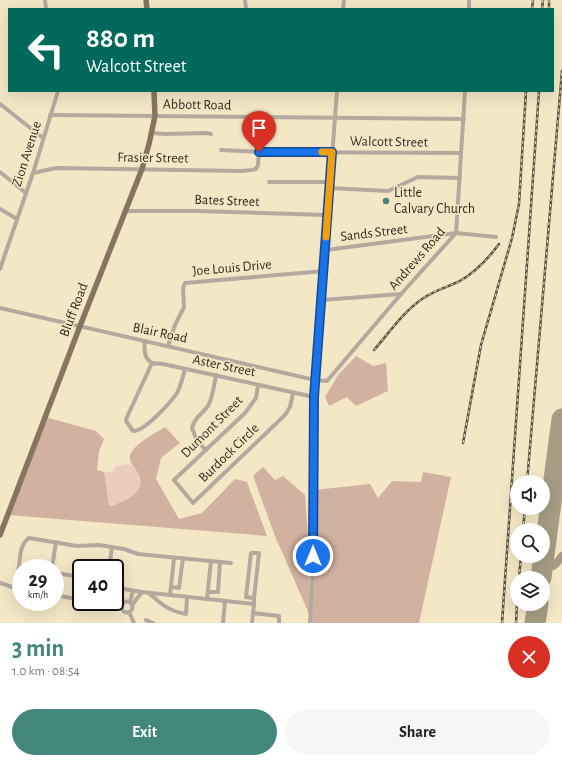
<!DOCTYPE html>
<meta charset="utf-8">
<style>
:root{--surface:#fff;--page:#f6f6f6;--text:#222;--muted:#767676;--accent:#43877c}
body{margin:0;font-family:"Alegreya Sans",sans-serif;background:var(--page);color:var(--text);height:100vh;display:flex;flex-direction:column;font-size:15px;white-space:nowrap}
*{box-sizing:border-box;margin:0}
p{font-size:13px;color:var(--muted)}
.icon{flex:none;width:22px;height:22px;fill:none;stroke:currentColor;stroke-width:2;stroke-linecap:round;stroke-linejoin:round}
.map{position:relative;height:623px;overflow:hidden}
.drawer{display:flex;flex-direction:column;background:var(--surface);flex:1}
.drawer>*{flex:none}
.top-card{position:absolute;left:8px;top:8px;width:546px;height:84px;border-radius:0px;box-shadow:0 4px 16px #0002;background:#00695c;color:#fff;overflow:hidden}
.controls{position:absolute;left:510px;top:475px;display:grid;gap:8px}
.controls a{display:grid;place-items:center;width:40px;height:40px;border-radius:50%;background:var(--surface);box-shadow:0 4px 16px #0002;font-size:20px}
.speed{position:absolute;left:12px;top:559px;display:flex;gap:8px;font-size:20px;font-weight:700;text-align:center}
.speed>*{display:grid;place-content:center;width:52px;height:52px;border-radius:50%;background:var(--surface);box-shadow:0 4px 16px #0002;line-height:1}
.speed small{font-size:10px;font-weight:400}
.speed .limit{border:2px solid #111;border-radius:6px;background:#fff;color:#111}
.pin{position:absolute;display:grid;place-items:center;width:34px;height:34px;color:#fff;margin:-41px -17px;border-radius:50% 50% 50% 0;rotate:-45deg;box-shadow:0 0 4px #0007}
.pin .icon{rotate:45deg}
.me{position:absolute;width:44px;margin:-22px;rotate:0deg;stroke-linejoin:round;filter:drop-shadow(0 0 3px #0008)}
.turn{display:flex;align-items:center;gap:14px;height:84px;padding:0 12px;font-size:18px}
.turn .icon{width:52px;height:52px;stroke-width:2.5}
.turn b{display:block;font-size:28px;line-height:34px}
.round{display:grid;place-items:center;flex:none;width:42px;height:42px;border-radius:21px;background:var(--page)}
.head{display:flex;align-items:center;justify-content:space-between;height:68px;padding:0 12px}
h1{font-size:24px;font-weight:700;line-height:30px;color:var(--accent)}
.primary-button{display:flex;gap:8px;margin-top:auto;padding:8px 12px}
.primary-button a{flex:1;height:46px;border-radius:24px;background:var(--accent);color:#fff;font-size:16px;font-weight:700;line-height:46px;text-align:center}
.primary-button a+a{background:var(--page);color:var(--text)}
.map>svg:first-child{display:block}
.green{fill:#e9cebf}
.forest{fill:#d1b2a0}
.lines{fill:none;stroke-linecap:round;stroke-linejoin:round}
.taxiway{stroke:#a79d84;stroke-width:8}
.runway{stroke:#a79d84;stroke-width:21}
.minor{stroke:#b4a99e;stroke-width:4}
.major{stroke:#877560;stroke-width:5.5}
.rail-casing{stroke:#5a5343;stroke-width:2.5}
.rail{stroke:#f4e7c6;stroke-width:1;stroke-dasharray:3;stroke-linecap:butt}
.route-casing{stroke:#114b97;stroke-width:10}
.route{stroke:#1a73e8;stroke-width:7}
.slow{stroke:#f59e0b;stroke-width:7}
.poi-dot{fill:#43877c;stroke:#f4e7c6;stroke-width:1.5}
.labels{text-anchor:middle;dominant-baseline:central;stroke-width:3;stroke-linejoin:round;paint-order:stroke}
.street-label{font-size:14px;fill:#302b1f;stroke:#f4e7c6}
.poi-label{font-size:14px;fill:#302b1f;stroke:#f4e7c6;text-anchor:start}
</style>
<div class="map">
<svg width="562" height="623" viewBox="0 0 562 623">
<rect width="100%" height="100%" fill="#f4e7c6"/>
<path class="green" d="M127,464C133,465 136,469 138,474C147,493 125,500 112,506L109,505L104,472H112L116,466Z"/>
<g class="forest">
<polygon points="356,356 373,366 386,363 388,391 356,406 347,397 329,406 325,397 338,375"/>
<path d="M45,417L96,431L104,439L99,451L97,470L104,472L109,505L112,506C128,499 150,491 136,470C133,465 129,463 130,456C133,444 155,433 165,427L180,443L161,458L156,479L179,519L202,513L235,479L247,482L267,536L8,515Z"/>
<polygon points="263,467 275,480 283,476 305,495 309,551 310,608 314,490 370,484 378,498 392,481 421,482 423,472 451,477 419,623 310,623 310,616 275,536 253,476"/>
</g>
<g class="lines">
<g class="taxiway">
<polyline points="559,444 562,444"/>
<path d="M543,567C555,568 555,565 562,556"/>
</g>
<g class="runway">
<polyline points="541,578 562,419"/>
<polyline points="535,623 538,604"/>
</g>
<g class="minor">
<polyline points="45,0 46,9"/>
<polyline points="245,0 246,9"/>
<polyline points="343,9 344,0"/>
<polyline points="469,9 469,0"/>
<polyline points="0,104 43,138"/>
<polyline points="50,115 464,119"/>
<polyline points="152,133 165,134 206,133 211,134"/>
<polyline points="221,150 260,152 461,153"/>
<polyline points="0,172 26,193"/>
<polyline points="33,173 56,168 241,171 252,170 256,169 258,165 259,152"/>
<polyline points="269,182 329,182"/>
<polyline points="329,188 388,191 418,177 460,178"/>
<polyline points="0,209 17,219"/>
<polyline points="126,211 198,211 327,215"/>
<polyline points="326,250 456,233 496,237"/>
<polyline points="0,269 33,173 58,91"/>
<polyline points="322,300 401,294"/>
<polyline points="0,308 315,380 327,381 401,294 456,233 465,91"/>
<path d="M145,341C144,348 144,359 152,363C155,364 160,363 163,364L314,397"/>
<polyline points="168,346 175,325 184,307 183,288 185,283 324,271"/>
<path d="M152,363L127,417L126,421L133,431C144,432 171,402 177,393C181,385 183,377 185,369"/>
<polyline points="258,385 256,398 245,413 174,480 193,503 285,415 290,407 293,393"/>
<path d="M206,450L197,441L192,428C194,418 202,414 208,406C213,397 214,385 216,375"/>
<path d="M19,567C20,557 20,544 29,538L77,546L99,545L124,549L138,554L231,563"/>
<polyline points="52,568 56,542"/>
<polyline points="109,568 112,547"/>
<polyline points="55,573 81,577"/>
<polyline points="0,583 12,587 21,589"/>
<polyline points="115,583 124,589 142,592 254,604 252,623"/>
<polyline points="12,587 17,579 19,567 27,568"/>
<polyline points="171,587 179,588 183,558"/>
<polyline points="208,592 218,592 220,562"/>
<path d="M149,593C162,605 169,611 186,614L187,597"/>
<polyline points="55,595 81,600"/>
<polyline points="170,595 174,558"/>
<polyline points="207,599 211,561"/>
<circle cx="127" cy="607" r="5.5"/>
<polyline points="96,602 122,606"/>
<polyline points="130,602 133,591"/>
<polyline points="254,604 254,598 259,553 251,553 246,597 254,598"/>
<polyline points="132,605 142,592"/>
<polyline points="129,612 134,623"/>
<polyline points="253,613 279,616 279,623"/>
<polyline points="146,620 153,623"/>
<polyline points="223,623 225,601"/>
<polyline points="310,623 313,556 314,397 337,91"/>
</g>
<g class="major">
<polyline points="146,0 147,9"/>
<polyline points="0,535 80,326 142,169 149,144 155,116 154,91"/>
</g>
<defs>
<g id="rail">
<polyline points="532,9 533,0"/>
<polyline points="542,9 543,0"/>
<polyline points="549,9 549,0"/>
<path d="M374,350C389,333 403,312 422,299C433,291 447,287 458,282C475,273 488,259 499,244"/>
<polyline points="463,443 481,345 512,238 519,204 526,91"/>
<polyline points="527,482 562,71"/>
<polyline points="523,530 525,508"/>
<polyline points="519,578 521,556"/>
<polyline points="502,623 539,91"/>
<polyline points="516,623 517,604"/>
</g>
</defs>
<use href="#rail" class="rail-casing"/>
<use href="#rail" class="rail"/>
</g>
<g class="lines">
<defs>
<polyline id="route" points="259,152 332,152 314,397 313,556"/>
</defs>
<use href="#route" class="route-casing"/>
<use href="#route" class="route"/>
<polyline class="slow" points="322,152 332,152 326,237"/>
</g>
<circle class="poi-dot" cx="386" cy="201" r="4"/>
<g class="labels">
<g class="street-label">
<text transform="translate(197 105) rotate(1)">Abbott Road</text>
<text transform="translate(389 142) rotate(1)">Walcott Street</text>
<text transform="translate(27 154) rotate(-72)">Zion Avenue</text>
<text transform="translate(153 158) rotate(1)">Frasier Street</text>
<text transform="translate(227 201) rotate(2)">Bates Street</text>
<text transform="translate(374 233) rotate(-7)">Sands Street</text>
<text transform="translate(417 259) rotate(-49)">Andrews Road</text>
<text transform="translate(232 268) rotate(-5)">Joe Louis Drive</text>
<text transform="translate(74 310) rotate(-69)">Bluff Road</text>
<text transform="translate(160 333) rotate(12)">Blair Road</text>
<text transform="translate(224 366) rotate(12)">Aster Street</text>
<text transform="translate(212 427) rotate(-45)">Dumont Street</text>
<text transform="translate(229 453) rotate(-44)">Burdock Circle</text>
</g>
<g class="poi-label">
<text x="394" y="193">Little<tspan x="394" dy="16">Calvary Church</tspan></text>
</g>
</g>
</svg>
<div class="controls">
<a><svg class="icon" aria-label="sound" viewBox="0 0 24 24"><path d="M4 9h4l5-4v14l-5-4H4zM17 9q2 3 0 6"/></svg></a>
<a><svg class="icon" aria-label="search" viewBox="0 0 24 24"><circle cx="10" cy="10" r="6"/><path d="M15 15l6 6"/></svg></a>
<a><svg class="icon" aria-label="layers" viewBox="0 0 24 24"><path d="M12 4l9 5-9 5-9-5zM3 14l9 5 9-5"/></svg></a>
</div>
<div class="speed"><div>29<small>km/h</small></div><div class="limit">40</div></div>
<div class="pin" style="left:259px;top:152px;background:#d93025"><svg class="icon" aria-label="arrive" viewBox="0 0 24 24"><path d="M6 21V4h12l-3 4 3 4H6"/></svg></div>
<svg class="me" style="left:313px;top:556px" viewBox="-20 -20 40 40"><circle r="17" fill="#1a73e8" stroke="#fff" stroke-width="3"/><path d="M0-11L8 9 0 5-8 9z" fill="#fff"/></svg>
<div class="top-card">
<div class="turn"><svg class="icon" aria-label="left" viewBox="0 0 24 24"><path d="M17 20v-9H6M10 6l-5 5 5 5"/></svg><div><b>880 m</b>Walcott Street</div></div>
</div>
</div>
<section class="drawer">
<div class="head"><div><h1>3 min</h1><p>1.0 km · 08:54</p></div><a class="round" style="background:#d93025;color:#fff"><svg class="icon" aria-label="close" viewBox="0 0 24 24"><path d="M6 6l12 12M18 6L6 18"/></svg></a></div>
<div class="primary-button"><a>Exit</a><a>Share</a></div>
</section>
